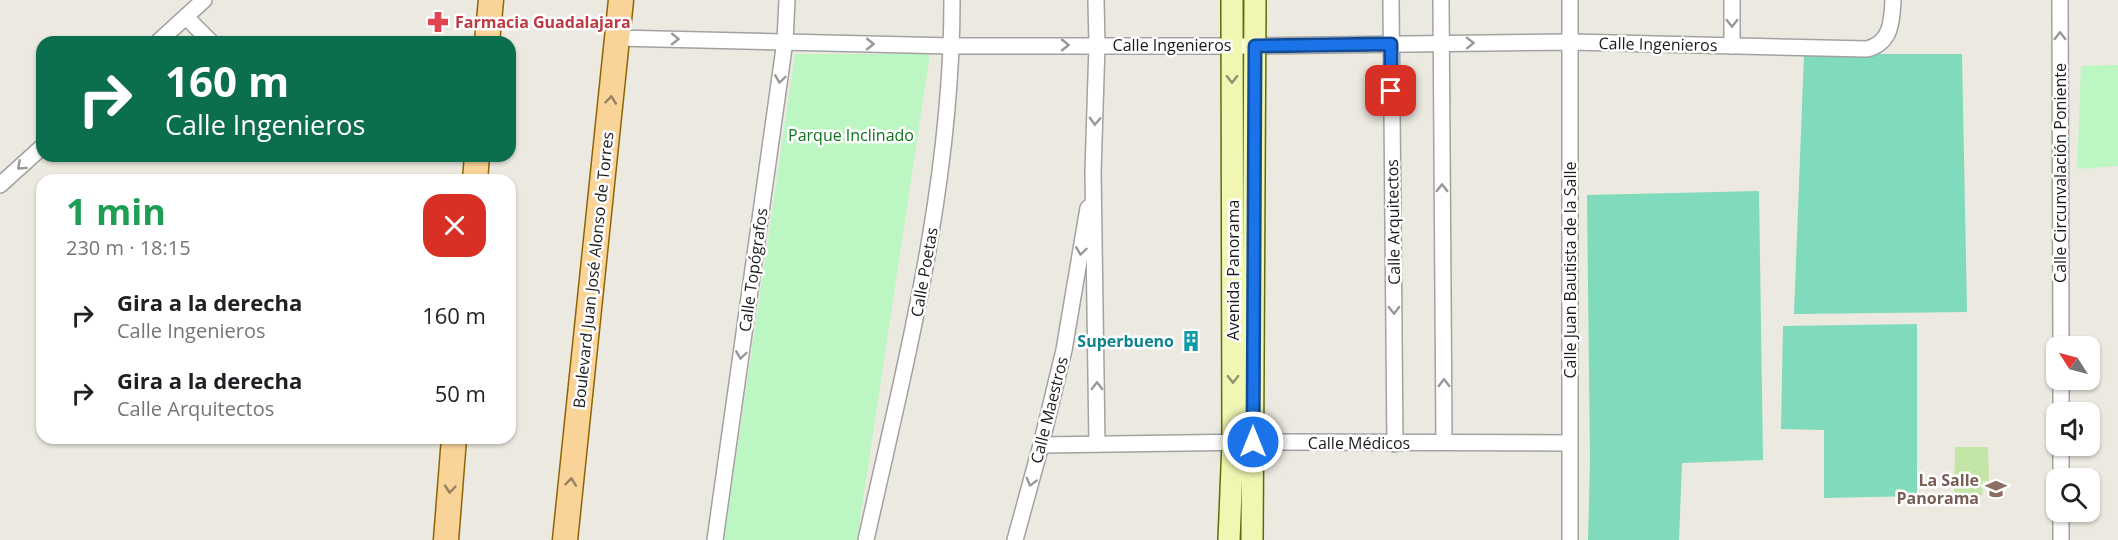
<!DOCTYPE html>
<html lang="es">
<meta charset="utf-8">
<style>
:root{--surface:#fff;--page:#f6f6f6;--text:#202124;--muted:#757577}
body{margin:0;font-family:"Open Sans",sans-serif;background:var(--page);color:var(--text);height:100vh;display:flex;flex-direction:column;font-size:22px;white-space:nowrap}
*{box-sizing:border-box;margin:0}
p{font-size:20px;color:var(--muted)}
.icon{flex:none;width:33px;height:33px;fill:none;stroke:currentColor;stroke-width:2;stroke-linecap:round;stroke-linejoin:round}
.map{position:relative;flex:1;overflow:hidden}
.panel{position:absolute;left:36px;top:174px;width:480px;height:270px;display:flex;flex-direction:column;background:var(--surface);border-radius:18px;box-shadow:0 2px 4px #0004}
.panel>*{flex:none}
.guide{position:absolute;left:36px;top:36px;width:480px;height:126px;border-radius:18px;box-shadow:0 2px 4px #0004;background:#0b6e4f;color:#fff;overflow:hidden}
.needle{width:39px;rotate:306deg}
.fabs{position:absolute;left:2046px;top:336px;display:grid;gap:12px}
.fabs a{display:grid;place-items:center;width:54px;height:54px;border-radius:12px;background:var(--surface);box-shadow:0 2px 4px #0004;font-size:30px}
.pin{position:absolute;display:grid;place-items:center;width:51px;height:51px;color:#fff;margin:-26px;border-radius:12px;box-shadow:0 3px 9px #0006}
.me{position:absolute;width:66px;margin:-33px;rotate:0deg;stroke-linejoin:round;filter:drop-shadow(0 0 4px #0008)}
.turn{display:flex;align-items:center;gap:21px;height:126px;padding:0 30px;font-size:27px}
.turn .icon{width:78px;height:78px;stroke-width:2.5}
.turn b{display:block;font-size:42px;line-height:51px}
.round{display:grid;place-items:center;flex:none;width:63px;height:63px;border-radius:18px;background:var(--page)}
.summary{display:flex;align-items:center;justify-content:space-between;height:102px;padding:0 30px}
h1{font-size:36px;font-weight:700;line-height:45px;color:#1e9e55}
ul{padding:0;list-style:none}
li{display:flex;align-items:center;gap:18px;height:78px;padding:0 30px}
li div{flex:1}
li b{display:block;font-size:22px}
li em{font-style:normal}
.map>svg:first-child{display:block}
.grass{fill:#c3e6a6}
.park{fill:#bcf7c3}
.pitch{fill:#7fdbbb}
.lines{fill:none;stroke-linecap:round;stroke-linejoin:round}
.street-casing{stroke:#a2a2a2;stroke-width:18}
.secondary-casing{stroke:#5d6c07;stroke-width:24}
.primary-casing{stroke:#8d6504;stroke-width:27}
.street{stroke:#fff;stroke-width:15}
.secondary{stroke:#f1f7b3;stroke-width:21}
.primary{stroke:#f9d398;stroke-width:24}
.oneway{stroke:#989898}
.oneway2{stroke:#91946f}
.oneway3{stroke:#958060}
.route-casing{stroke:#114b97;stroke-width:15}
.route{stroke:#1a73e8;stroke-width:10}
.labels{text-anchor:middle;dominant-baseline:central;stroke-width:5;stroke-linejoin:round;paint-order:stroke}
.health-label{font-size:16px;font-weight:bold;fill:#be3a42;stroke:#fff;text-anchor:start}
.street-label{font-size:16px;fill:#1b1b1b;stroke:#fff}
.park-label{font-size:16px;fill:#0d741a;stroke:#fff}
.culture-label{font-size:16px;font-weight:bold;fill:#0d838f;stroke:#fff;text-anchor:end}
.education-label{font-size:16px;font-weight:bold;fill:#785e54;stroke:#fff;text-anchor:end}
</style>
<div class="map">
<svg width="2118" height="540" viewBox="0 0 2118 540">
<rect width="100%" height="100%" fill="#ece9e0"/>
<polygon class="grass" points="1955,447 1988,447 1989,481 1983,481 1982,495 1954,494"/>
<g class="park">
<polygon points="795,54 930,54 857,540 724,540"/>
<polygon points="2118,65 2118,166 2077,169 2081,66"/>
</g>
<g class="pitch">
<polygon points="1804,54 1962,54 1967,312 1794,314"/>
<polygon points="1759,191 1763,460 1682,463 1679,540 1588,540 1590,462 1587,195"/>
<polygon points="1917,324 1917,496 1824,498 1824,430 1781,429 1783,326"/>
</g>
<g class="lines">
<defs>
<g id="street">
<polyline points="1096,0 1097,45 1093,172 1097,444"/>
<polyline points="1391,0 1395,444"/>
<polyline points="1441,0 1444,442"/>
<polyline points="1732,0 1732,46"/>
<polyline points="2060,0 2061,346"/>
<polyline points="186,17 211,42"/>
<path d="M617,38L952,46H1255L1571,42L1867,49C1891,43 1892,22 1893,0"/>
<polyline points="158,42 204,0"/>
<polyline points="0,185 42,147"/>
<polyline points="2061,380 2061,412"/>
<polyline points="1041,445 1253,442 1569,443"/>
<polyline points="2061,446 2061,478"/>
<polyline points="2061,512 2061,540"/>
<polyline points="715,540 785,41 787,0"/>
<path d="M866,540C906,360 952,186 952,0"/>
<polyline points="1015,540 1041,445 1064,350 1088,208"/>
<polyline points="1570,540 1570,0"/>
</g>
<g id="secondary">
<polyline points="1229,540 1233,443 1232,0"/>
<polyline points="1252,540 1255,0"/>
</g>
<g id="primary">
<polyline points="487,42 491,0"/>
<polyline points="475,180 477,156"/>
<polyline points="446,540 454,438"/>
<polyline points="565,540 621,0"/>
</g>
</defs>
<use href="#street" class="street-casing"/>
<use href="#secondary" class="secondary-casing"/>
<use href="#primary" class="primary-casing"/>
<use href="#street" class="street"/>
<use href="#secondary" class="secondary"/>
<use href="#primary" class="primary"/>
</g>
<defs><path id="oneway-chevron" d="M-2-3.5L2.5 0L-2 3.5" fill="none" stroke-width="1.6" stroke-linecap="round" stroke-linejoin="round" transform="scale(1.5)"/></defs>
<g class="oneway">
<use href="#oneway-chevron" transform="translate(1732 23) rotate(90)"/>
<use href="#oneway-chevron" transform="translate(2060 36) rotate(-90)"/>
<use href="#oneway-chevron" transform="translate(675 39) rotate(1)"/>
<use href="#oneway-chevron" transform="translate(1470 43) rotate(-1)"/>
<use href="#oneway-chevron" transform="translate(870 44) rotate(1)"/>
<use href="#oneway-chevron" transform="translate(1065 45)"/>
<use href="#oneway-chevron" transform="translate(780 79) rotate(98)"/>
<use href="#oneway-chevron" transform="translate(1095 121) rotate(92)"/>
<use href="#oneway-chevron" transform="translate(21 166) rotate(138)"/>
<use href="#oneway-chevron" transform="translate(1442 188) rotate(-90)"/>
<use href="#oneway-chevron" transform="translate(1081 251) rotate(98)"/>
<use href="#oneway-chevron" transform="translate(1394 310) rotate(89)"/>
<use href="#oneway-chevron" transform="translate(741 355) rotate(98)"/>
<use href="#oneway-chevron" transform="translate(1444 383) rotate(-90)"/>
<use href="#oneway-chevron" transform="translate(1097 386) rotate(-90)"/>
<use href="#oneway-chevron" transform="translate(1031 482) rotate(105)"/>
</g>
<g class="oneway2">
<use href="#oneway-chevron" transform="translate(1232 79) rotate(90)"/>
<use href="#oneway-chevron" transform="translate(1233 379) rotate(90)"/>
</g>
<g class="oneway3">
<use href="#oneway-chevron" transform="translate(611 100) rotate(-84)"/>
<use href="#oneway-chevron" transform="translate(571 482) rotate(-84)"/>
<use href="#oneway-chevron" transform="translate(450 489) rotate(95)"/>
</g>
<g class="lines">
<defs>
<polyline id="route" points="1253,442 1255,46 1391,44 1391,91"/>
</defs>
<use href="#route" class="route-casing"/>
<use href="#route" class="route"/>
</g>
<defs>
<symbol id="pharmacy-bare" viewBox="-9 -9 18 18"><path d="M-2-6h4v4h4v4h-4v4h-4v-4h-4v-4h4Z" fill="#e0444e" stroke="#fff" stroke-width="2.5" paint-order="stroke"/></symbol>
<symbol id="building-bare" viewBox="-9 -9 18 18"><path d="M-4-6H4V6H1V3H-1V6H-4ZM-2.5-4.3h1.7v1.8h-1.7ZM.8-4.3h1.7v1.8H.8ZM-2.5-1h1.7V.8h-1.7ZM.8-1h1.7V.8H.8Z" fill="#0f9aa8" stroke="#fff" stroke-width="2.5" paint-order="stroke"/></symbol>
<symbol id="school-bare" viewBox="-9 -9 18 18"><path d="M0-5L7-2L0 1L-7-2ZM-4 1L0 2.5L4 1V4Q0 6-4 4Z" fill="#8d6e63" stroke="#fff" stroke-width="2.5" paint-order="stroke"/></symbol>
</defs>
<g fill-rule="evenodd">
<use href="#pharmacy-bare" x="423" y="7" width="30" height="30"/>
<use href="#building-bare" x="1176" y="326" width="30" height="30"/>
<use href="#school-bare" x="1981" y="474" width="30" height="30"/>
</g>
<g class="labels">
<g class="health-label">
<text x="455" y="22">Farmacia Guadalajara</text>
</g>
<g class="street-label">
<text transform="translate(1658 44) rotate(1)">Calle Ingenieros</text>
<text x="1172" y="45">Calle Ingenieros</text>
<text transform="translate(2060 173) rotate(-90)">Calle Circunvalación Poniente</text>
<text transform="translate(1393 222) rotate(-91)">Calle Arquitectos</text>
<text transform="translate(593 270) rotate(-84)">Boulevard Juan José Alonso de Torres</text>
<text transform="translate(753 270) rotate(-82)">Calle Topógrafos</text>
<text transform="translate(1233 270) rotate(-90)">Avenida Panorama</text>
<text transform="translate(1570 270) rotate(-90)">Calle Juan Bautista de la Salle</text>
<text transform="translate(924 272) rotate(-80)">Calle Poetas</text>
<text transform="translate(1049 410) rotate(-76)">Calle Maestros</text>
<text x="1359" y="443">Calle Médicos</text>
</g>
<g class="park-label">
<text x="851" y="135">Parque Inclinado</text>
</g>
<g class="culture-label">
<text x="1174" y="341">Superbueno</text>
</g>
<g class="education-label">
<text x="1979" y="480">La Salle<tspan x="1979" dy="18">Panorama</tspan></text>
</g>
</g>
</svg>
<div class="fabs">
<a><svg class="needle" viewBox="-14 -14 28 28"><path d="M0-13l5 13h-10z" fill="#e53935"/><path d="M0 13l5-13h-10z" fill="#757577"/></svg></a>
<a><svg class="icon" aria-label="sound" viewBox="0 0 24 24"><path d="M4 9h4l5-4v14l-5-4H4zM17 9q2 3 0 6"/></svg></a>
<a><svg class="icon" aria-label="search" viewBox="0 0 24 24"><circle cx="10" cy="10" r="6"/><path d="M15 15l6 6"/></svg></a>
</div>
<div class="pin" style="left:1391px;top:91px;background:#d93025"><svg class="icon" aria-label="arrive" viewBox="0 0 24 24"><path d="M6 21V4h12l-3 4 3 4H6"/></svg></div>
<svg class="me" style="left:1253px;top:442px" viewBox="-20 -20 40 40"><circle r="17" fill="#1a73e8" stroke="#fff" stroke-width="3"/><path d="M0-11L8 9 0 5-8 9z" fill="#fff"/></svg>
<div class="guide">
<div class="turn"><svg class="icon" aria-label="right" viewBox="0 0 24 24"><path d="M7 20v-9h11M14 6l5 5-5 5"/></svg><div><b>160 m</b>Calle Ingenieros</div></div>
</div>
<section class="panel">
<div class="summary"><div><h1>1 min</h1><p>230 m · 18:15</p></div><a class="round" style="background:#d93025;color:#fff"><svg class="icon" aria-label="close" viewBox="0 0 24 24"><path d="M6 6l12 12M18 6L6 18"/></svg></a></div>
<ul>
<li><svg class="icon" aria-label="right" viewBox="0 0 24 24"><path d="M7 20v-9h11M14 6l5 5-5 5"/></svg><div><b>Gira a la derecha</b><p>Calle Ingenieros</p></div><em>160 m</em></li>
<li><svg class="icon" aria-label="right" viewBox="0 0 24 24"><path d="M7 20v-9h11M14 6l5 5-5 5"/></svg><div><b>Gira a la derecha</b><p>Calle Arquitectos</p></div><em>50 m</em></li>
</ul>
</section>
</div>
